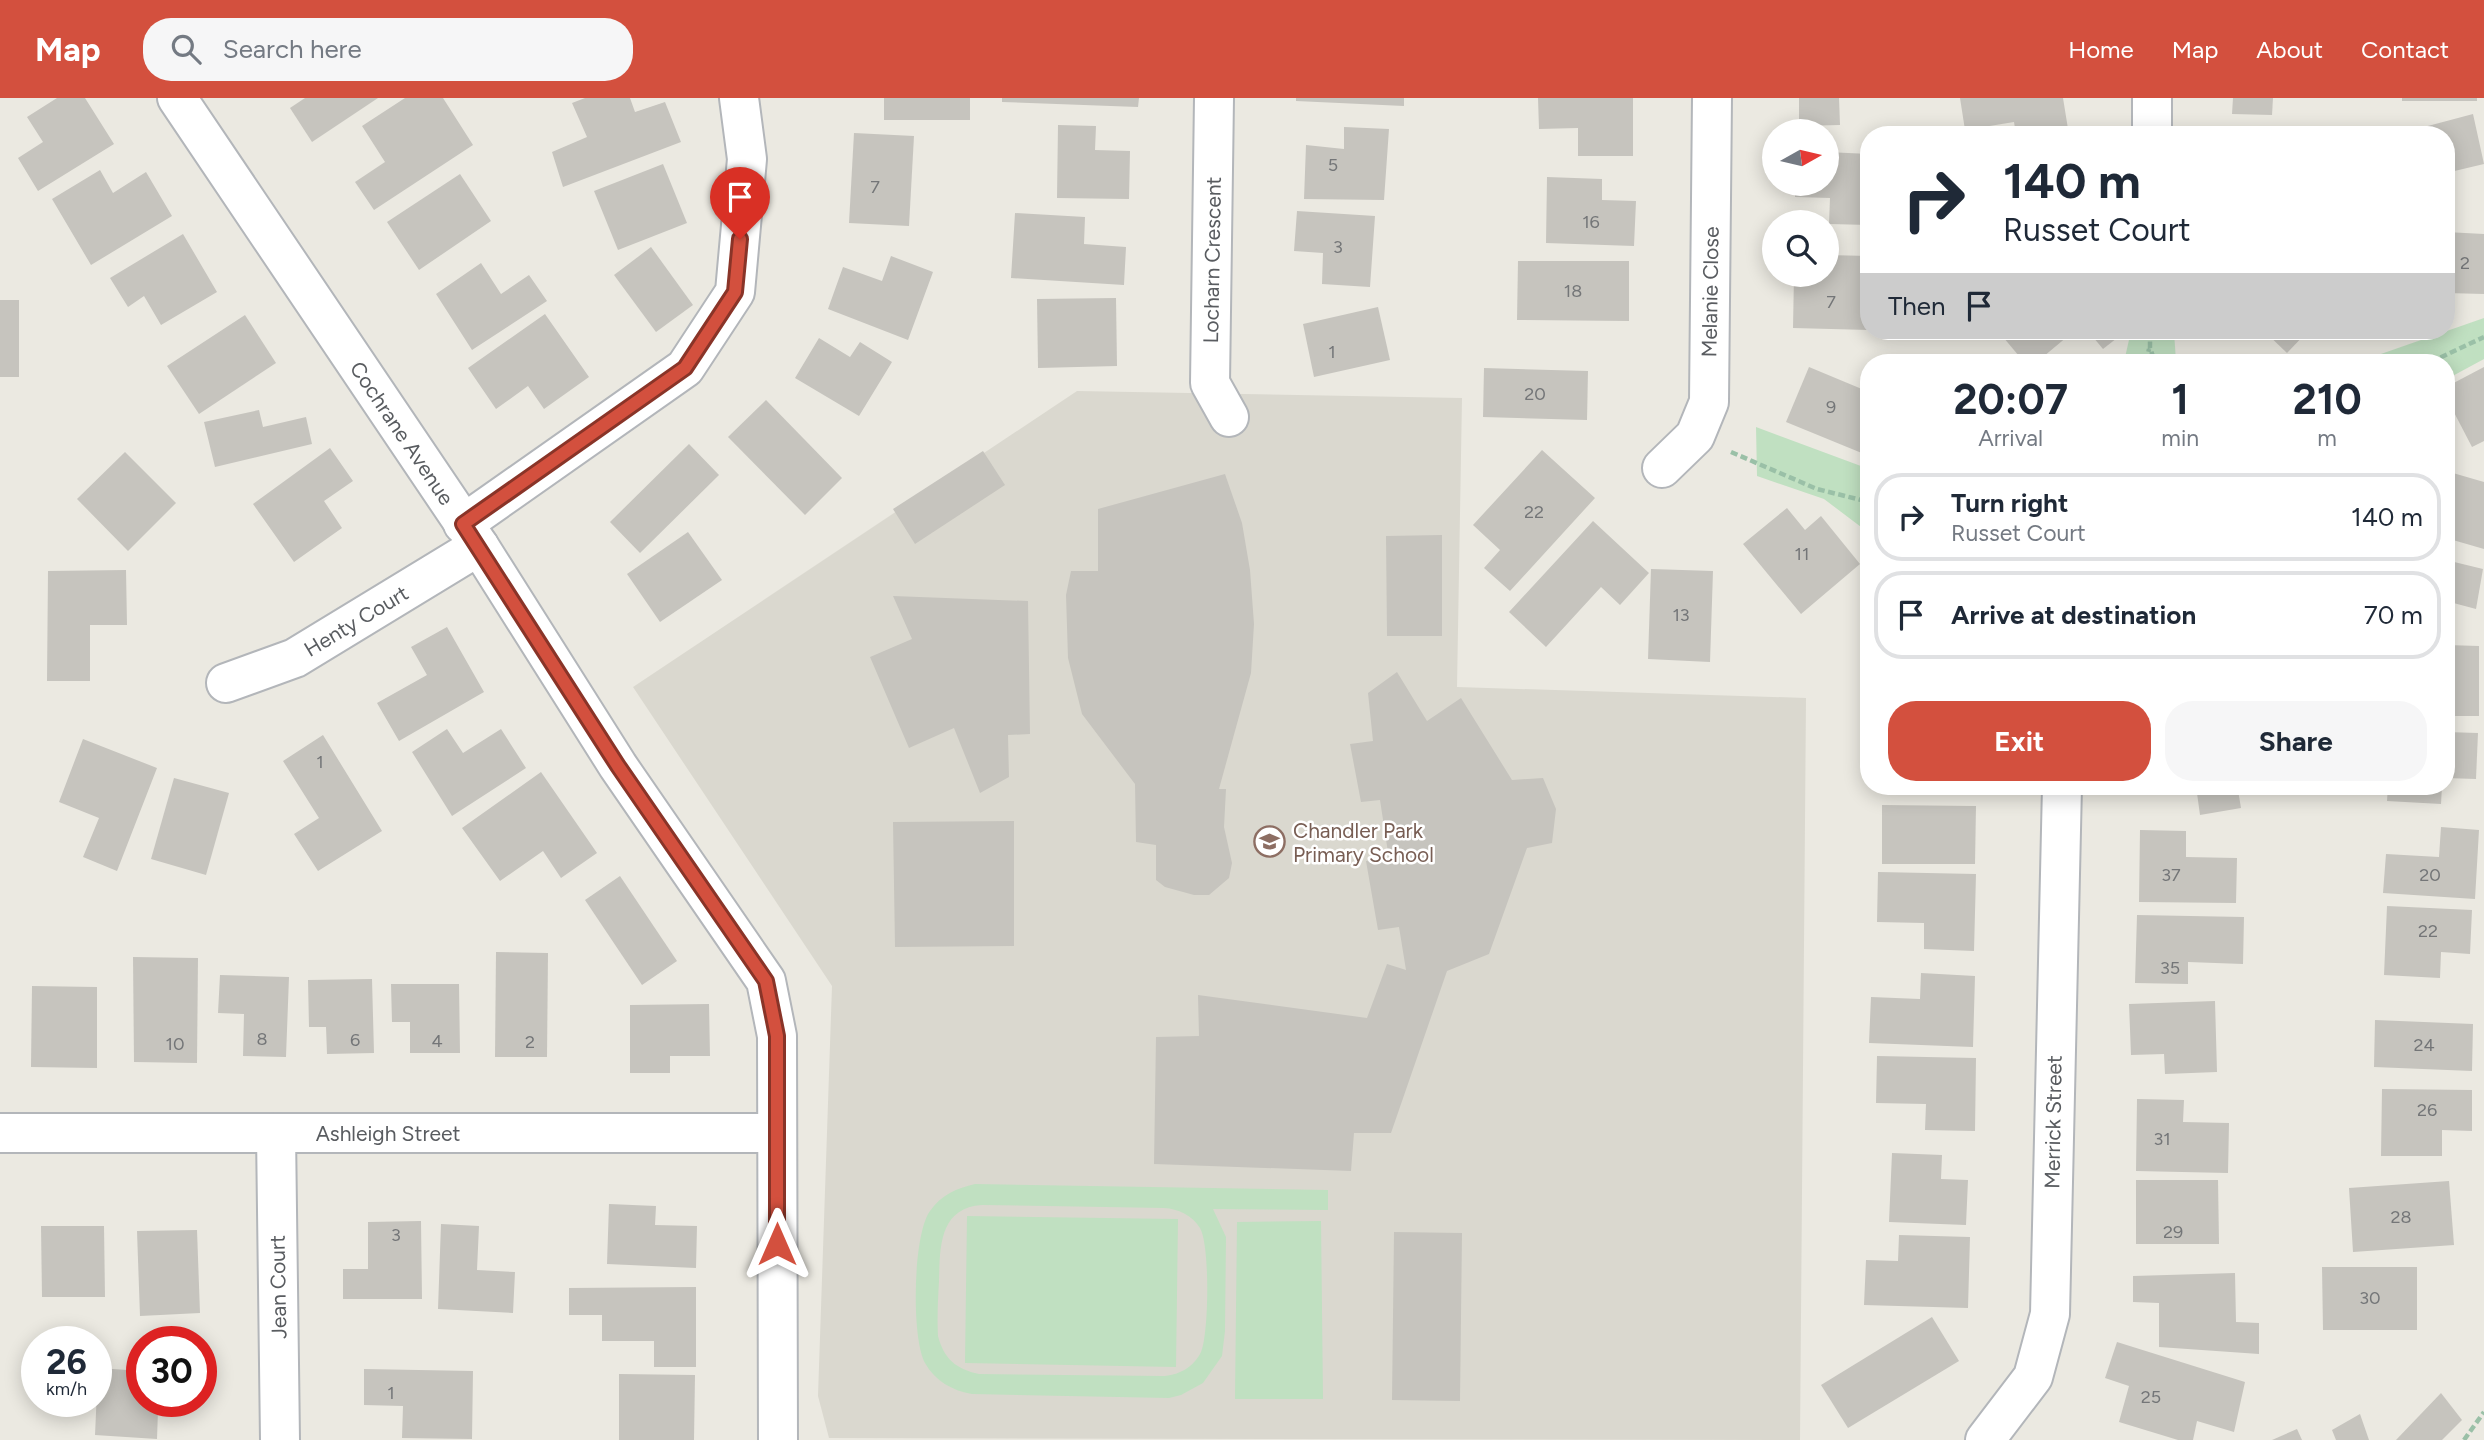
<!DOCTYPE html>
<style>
:root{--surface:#fff;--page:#f6f6f7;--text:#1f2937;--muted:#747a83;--line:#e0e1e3;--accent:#d3503e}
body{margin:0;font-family:Figtree,sans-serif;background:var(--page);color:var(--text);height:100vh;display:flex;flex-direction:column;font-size:26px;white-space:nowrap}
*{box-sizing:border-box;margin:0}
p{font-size:23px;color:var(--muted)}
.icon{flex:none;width:38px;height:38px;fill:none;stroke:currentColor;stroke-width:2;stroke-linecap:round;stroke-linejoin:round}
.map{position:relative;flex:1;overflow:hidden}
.drawer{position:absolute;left:1860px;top:256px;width:595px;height:441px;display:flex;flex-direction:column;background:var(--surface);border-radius:28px;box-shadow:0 4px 18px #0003}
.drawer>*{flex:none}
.guide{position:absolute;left:1860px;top:28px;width:595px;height:214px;border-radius:28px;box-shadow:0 4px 18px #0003;background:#fff;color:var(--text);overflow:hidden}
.needle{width:46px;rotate:82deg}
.tools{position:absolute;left:1762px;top:21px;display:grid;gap:14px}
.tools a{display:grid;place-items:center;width:77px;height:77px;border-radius:50%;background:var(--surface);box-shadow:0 4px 18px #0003;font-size:35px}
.speed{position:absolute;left:21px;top:1228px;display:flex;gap:14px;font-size:35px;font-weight:700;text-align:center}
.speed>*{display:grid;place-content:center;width:91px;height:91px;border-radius:50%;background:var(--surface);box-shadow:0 4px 18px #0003;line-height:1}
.speed small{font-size:18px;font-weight:400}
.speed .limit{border:10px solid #d22;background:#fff;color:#111}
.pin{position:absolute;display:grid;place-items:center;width:60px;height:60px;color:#fff;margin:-72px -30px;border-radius:50% 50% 50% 0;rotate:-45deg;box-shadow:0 0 7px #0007}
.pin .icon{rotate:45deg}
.me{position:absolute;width:77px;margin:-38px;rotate:0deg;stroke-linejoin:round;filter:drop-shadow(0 0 5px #0008)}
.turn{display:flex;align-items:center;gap:24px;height:147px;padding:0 28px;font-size:32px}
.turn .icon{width:91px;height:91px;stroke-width:2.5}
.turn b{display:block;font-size:49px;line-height:60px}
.then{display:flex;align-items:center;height:66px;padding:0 28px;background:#0003;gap:14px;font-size:26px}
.eta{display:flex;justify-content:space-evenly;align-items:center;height:119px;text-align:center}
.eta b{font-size:42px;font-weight:700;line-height:49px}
.cta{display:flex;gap:14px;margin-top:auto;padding:14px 28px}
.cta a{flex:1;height:80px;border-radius:28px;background:var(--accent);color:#fff;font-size:28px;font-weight:700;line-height:80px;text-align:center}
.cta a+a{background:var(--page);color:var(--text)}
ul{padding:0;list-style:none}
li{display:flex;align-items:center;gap:21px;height:88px;margin:0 14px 10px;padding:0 14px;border:4px solid var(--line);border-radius:28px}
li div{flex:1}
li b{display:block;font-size:26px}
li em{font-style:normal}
header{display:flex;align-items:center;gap:42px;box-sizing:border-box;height:98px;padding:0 35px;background:var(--accent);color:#fff}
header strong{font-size:33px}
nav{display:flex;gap:38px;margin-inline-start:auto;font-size:24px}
.search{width:490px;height:63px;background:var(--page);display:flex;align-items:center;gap:18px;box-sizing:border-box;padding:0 24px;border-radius:28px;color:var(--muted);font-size:26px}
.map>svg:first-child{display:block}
.education{fill:#dad8cf}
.green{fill:#c0e0c1;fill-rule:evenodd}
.building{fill:#c6c4be}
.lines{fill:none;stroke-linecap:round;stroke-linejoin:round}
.minor-casing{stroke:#b3b6ba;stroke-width:42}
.path{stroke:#9ac0a7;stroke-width:4.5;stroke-dasharray:7 3.5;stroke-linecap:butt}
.minor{stroke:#fff;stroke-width:38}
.route-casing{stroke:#893428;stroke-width:18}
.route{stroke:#d3503e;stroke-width:12}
.labels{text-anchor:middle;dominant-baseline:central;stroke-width:5;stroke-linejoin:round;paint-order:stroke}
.number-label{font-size:18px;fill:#747678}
.street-label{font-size:21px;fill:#595c60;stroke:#fff}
.education-label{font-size:21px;fill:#785e54;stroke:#fff;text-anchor:start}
</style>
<header>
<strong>Map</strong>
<div class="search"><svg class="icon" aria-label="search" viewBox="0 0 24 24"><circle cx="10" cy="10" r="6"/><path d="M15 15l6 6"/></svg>Search here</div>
<nav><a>Home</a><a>Map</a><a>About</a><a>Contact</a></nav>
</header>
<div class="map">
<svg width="2484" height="1342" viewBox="0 0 2484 1342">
<rect width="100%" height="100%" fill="#ebe9e1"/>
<polygon class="education" points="1077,293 1462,300 1457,589 1806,600 1800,1342 829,1340 818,1298 832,888 633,589"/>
<g class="green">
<polygon points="2484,220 2484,261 2447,281 2446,264 2358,264"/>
<polygon points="2131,233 2174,233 2176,264 2124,264"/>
<polygon points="1756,329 1869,371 1869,435 1824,401 1757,378"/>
<path d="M975,1086L1328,1092V1112L1213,1111L1226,1139L1225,1233L1222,1258L1203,1285L1181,1297L1169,1300L972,1296C953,1293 935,1283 925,1265C911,1239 913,1136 930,1113C941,1097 957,1090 975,1086ZM982,1107L1164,1110C1178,1111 1192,1117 1200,1130C1210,1147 1209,1235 1201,1254C1194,1269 1178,1278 1162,1278L979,1276C956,1271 944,1261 938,1238C937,1220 938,1201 939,1183C940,1149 939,1110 982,1107Z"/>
<polygon points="967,1118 1178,1121 1176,1269 965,1265"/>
<polygon points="1321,1123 1323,1301 1235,1301 1237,1124"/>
</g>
<g class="building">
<polygon points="57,0 85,0 114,46 38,93 18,60 43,44 27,19"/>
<polygon points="305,0 378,0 312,44 290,10"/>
<polygon points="405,0 443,0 473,47 374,112 355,84 385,64 362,28"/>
<polygon points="585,0 630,0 635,14 665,4 681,44 563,89 552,54 587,39 572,5"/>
<rect x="884" y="0" width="86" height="22"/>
<polygon points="1002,0 1139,0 1138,9 1002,4"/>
<polygon points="1296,0 1404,0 1404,8 1296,3"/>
<polygon points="1538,0 1633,0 1633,58 1578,58 1578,30 1539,31"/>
<polygon points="1799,0 1839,0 1840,27 1799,28"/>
<polygon points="1960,0 2063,0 2069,37 2016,37 2014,24 1965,32"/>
<polygon points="2233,0 2273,0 2272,17 2232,16"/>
<rect x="2402" y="0" width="75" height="3"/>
<polygon points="2473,16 2484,66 2446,75 2446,37 2394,37"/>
<polygon points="1058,27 1096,28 1095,52 1130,53 1129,101 1057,100"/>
<polygon points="1344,29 1389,31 1384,102 1304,101 1306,47 1344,51"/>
<polygon points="854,35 914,38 909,128 849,125"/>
<polygon points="1827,54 1869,56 1869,127 1829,126 1830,100 1795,99 1795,86 1827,86"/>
<polygon points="663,66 687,125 618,152 594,93"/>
<polygon points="100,72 113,95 146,74 172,118 91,167 52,101"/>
<polygon points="460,76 491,123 419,172 387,124"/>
<polygon points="1547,79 1602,81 1602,102 1636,103 1634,148 1546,145"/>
<polygon points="1297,113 1375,118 1370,189 1322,186 1323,155 1294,153"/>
<polygon points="1015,115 1085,119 1084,146 1126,149 1124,187 1011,180"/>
<polygon points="2446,134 2484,136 2484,196 2446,195"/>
<polygon points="183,136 217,194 161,227 144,198 128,209 110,180"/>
<polygon points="651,149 693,207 656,234 614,177"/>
<polygon points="1827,157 1869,158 1869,232 1793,230 1794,177 1827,177"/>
<polygon points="891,158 933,174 908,242 828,211 843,169 882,183"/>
<polygon points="1518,163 1629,163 1629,223 1517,222"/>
<polygon points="481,165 501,196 529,177 547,203 472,252 436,196"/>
<polygon points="1116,200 1117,268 1038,270 1037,201"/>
<rect x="0" y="202" width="19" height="77"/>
<polygon points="1378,209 1390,262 1314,279 1303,226"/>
<polygon points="545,216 589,279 544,311 528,288 496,311 468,270"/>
<polygon points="245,217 276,265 199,316 167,268"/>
<polygon points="1998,233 2074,233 2037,264 2024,264"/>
<polygon points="2088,233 2126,233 2103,251"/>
<polygon points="2264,233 2308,233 2287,255"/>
<polygon points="819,240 850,259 860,244 892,264 859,318 795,280"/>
<polygon points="1809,269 1869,294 1869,358 1786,324"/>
<polygon points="2484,269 2484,343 2472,349 2446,299 2446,289"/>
<polygon points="1484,270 1588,273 1587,322 1483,319"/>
<polygon points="766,302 842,380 805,417 728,339"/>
<polygon points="259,312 263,329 306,319 312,346 215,369 204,324"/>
<polygon points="689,346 719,377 640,455 610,424"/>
<polygon points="330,350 353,383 324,403 342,430 294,464 253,406"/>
<polygon points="1542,352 1595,400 1510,493 1484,470 1500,452 1473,427"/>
<polygon points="983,353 1005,387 915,446 893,411"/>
<polygon points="125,354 176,405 128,453 77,401"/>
<polygon points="2446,373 2484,384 2484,451 2446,440"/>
<polygon points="1225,376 1242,425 1250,472 1254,526 1251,575 1219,691 1226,691 1224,729 1232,765 1229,780 1209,797 1194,797 1165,789 1156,782 1156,747 1136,744 1135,686 1082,616 1068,560 1066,497 1071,473 1098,473 1098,411"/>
<polygon points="1787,410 1805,432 1821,418 1860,466 1801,516 1743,446"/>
<polygon points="1593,423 1649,475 1620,507 1601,489 1546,549 1509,514"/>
<polygon points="688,434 722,482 660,524 627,476"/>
<polygon points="1442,437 1442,538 1387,538 1386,438"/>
<polygon points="2446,462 2483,471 2476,511 2446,503"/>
<polygon points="1651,471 1713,473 1710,564 1648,561"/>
<polygon points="126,472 127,527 90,527 90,583 47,583 48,473"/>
<polygon points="893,498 1028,503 1030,636 1008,637 1009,679 980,695 954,630 909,650 870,559 912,541"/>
<polygon points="447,529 484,594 399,643 377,605 427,577 411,549"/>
<polygon points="2446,547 2479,548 2479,618 2446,618"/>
<polygon points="1397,574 1427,623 1461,600 1512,682 1543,680 1556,711 1552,745 1527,750 1489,856 1447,873 1391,1035 1354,1035 1351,1073 1154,1066 1156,939 1199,938 1198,897 1367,920 1387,866 1406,872 1399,829 1378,832 1366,763 1389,761 1380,702 1361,704 1350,646 1373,643 1368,595"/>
<polygon points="447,631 463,655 501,631 526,670 452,718 412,654"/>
<polygon points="2446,634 2478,635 2476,681 2446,680"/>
<polygon points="323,637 382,733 318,773 294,736 319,720 283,663"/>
<polygon points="83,641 157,670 117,773 83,759 99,720 59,704"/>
<polygon points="541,674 597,755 561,780 543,753 500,783 462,730"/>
<polygon points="174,680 229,695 206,777 151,761"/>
<polygon points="2196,688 2257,688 2257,689 2238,692 2241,710 2200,717"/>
<polygon points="2388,688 2442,688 2441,706 2387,703"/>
<polygon points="1882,707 1976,708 1975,766 1882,766"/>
<polygon points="1014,723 1014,848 895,849 893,724"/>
<polygon points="2441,729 2479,732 2475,801 2383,795 2386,756 2439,759"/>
<polygon points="2140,732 2186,733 2186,759 2237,760 2236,805 2139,804"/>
<polygon points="1878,774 1976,776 1974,853 1924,851 1924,825 1877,824"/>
<polygon points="620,778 677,863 642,887 585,802"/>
<polygon points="2387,808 2472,812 2470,856 2441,854 2440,880 2384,877"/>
<polygon points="2137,817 2244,819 2243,866 2188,864 2188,886 2135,885"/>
<polygon points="496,854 548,855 547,959 495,959"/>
<polygon points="133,859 198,860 197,965 134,964"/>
<polygon points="1921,875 1975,878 1973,949 1869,945 1871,899 1920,901"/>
<polygon points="220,877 289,879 286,959 243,958 244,916 218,915"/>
<polygon points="372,881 374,955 327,956 326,929 309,929 308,882"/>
<polygon points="391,886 459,886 460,955 410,955 410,924 392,924"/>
<polygon points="32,888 97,889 97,970 31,969"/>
<polygon points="2215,903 2217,974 2165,976 2164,956 2131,957 2129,906"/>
<polygon points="709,906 710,958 670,958 670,975 630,975 630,907"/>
<polygon points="2375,922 2473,926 2472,973 2374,969"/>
<polygon points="1877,958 1976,960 1975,1033 1925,1032 1926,1006 1876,1005"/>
<polygon points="2382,991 2472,992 2472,1033 2442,1032 2442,1058 2381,1058"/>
<polygon points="2137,1001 2184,1002 2183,1024 2229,1025 2228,1075 2136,1073"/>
<polygon points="1892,1055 1942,1057 1941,1081 1968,1082 1966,1127 1889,1124"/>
<polygon points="2136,1082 2218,1082 2219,1146 2136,1146"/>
<polygon points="2449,1083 2454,1147 2353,1154 2349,1090"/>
<polygon points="609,1106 656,1108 655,1127 697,1128 696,1170 607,1166"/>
<polygon points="421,1123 422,1201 343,1201 343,1171 368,1171 368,1124"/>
<polygon points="441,1126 479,1128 477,1172 515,1174 513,1215 438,1211"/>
<polygon points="41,1128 104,1128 105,1199 42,1199"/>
<polygon points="197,1132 200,1215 140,1218 137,1133"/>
<polygon points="1394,1134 1462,1135 1460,1303 1392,1302"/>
<polygon points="1899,1137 1970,1139 1968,1210 1864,1207 1866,1162 1898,1163"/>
<polygon points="2322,1169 2417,1169 2417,1232 2323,1232"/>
<polygon points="2235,1175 2236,1224 2259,1225 2259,1256 2159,1249 2159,1205 2133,1204 2133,1178"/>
<polygon points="696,1189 696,1269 654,1269 654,1243 602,1243 602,1217 569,1217 569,1190"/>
<polygon points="1932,1219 1959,1263 1848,1330 1821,1287"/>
<polygon points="2117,1244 2245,1284 2234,1334 2197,1323 2193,1342 2178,1342 2119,1324 2129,1288 2105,1280"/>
<polygon points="98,1270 142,1273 142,1304 192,1304 191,1314 158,1312 157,1341 95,1337"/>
<polygon points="364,1271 473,1273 472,1341 402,1340 403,1308 364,1307"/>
<polygon points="619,1276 695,1277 694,1342 619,1342"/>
<polygon points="2441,1295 2462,1322 2442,1342 2396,1342"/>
<polygon points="2360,1316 2369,1342 2336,1342 2332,1332"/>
<polygon points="2297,1331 2302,1342 2272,1342"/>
</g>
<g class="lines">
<defs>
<g id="minor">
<polyline points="177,0 479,448 618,668 766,883 777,938 778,1342"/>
<polyline points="1214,0 1210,285 1229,319"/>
<polyline points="2152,37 2152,0"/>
<polyline points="1662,370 1695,338 1709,304 1712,0"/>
<polyline points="463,426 685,270 735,194 747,61 739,0"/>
<polyline points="226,585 295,560 479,448"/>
<polyline points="0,1035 777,1035"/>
<polyline points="276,1035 280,1342"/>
<polyline points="1985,1342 2033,1279 2050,1216 2062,688"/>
</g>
</defs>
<use href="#minor" class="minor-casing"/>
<g class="path">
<polyline points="2150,233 2150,250 2155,264"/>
<polyline points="2146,264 2149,251"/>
<polyline points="2431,264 2484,239"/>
<polyline points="1731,354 1817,391 1869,404"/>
<polyline points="2464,1342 2484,1314"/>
</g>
<use href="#minor" class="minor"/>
</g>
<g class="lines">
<defs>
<polyline id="route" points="740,141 735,194 685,270 463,426 618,668 766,883 777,938 777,1146"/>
</defs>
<use href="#route" class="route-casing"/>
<use href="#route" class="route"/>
</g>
<defs>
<symbol id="school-ring" viewBox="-11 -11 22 22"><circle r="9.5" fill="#fff" stroke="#8d6e63" stroke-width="1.5"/><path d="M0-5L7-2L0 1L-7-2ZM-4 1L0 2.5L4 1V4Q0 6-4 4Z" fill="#8d6e63"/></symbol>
</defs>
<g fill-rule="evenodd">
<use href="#school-ring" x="1252" y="726" width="35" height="35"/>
</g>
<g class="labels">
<g class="number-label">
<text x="1333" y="67">5</text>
<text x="875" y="89">7</text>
<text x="1591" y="124">16</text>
<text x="1338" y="149">3</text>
<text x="2465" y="165">2</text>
<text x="1573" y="193">18</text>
<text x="1831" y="204">7</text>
<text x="1332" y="254">1</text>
<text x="1535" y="296">20</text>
<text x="1831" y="309">9</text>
<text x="1534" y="414">22</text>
<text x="1802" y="456">11</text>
<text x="1681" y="517">13</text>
<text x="320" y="664">1</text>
<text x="2171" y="777">37</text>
<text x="2430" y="777">20</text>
<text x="2428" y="833">22</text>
<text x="2170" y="870">35</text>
<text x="262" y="941">8</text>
<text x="355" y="942">6</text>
<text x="437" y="943">4</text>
<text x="530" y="944">2</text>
<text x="175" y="946">10</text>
<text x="2424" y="947">24</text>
<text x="2427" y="1012">26</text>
<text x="2162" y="1041">31</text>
<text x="2401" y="1119">28</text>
<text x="2173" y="1134">29</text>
<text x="396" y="1137">3</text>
<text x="2370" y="1200">30</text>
<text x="391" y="1295">1</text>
<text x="2151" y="1299">25</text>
</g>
<g class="street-label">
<text transform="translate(1212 162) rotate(-89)">Locharn Crescent</text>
<text transform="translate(1710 194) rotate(-89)">Melanie Close</text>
<text transform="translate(402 335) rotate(56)">Cochrane Avenue</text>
<text transform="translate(356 523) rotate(-31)">Henty Court</text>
<text transform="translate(2053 1024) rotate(-89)">Merrick Street</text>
<text x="388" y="1035">Ashleigh Street</text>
<text transform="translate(278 1189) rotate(-91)">Jean Court</text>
</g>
<g class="education-label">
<text x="1293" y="732">Chandler Park<tspan x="1293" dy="24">Primary School</tspan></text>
</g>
</g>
</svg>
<div class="tools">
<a><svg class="needle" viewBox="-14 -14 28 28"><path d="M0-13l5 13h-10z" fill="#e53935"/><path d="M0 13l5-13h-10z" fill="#747a83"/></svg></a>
<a><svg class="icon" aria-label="search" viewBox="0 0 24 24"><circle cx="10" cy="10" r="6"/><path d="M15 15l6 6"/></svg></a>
</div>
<div class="speed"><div>26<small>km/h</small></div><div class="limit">30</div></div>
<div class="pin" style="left:740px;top:141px;background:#d93025"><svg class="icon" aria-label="arrive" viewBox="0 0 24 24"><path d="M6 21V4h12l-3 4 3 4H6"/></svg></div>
<svg class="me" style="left:777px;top:1146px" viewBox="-20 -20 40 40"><path d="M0-17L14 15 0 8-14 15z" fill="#d3503e" stroke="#fff" stroke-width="4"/></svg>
<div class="guide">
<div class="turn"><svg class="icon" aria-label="right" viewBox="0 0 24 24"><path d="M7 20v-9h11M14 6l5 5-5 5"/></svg><div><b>140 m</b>Russet Court</div></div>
<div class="then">Then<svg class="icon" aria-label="arrive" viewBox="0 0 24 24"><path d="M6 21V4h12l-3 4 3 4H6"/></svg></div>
</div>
<section class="drawer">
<div class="eta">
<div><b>20:07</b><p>Arrival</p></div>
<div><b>1</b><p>min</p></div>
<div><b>210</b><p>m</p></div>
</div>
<ul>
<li><svg class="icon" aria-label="right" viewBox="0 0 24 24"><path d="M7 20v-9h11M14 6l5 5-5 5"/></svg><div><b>Turn right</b><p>Russet Court</p></div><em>140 m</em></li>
<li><svg class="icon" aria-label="arrive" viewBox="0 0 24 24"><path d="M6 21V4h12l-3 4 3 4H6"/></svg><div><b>Arrive at destination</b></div><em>70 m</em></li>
</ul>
<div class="cta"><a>Exit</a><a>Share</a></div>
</section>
</div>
